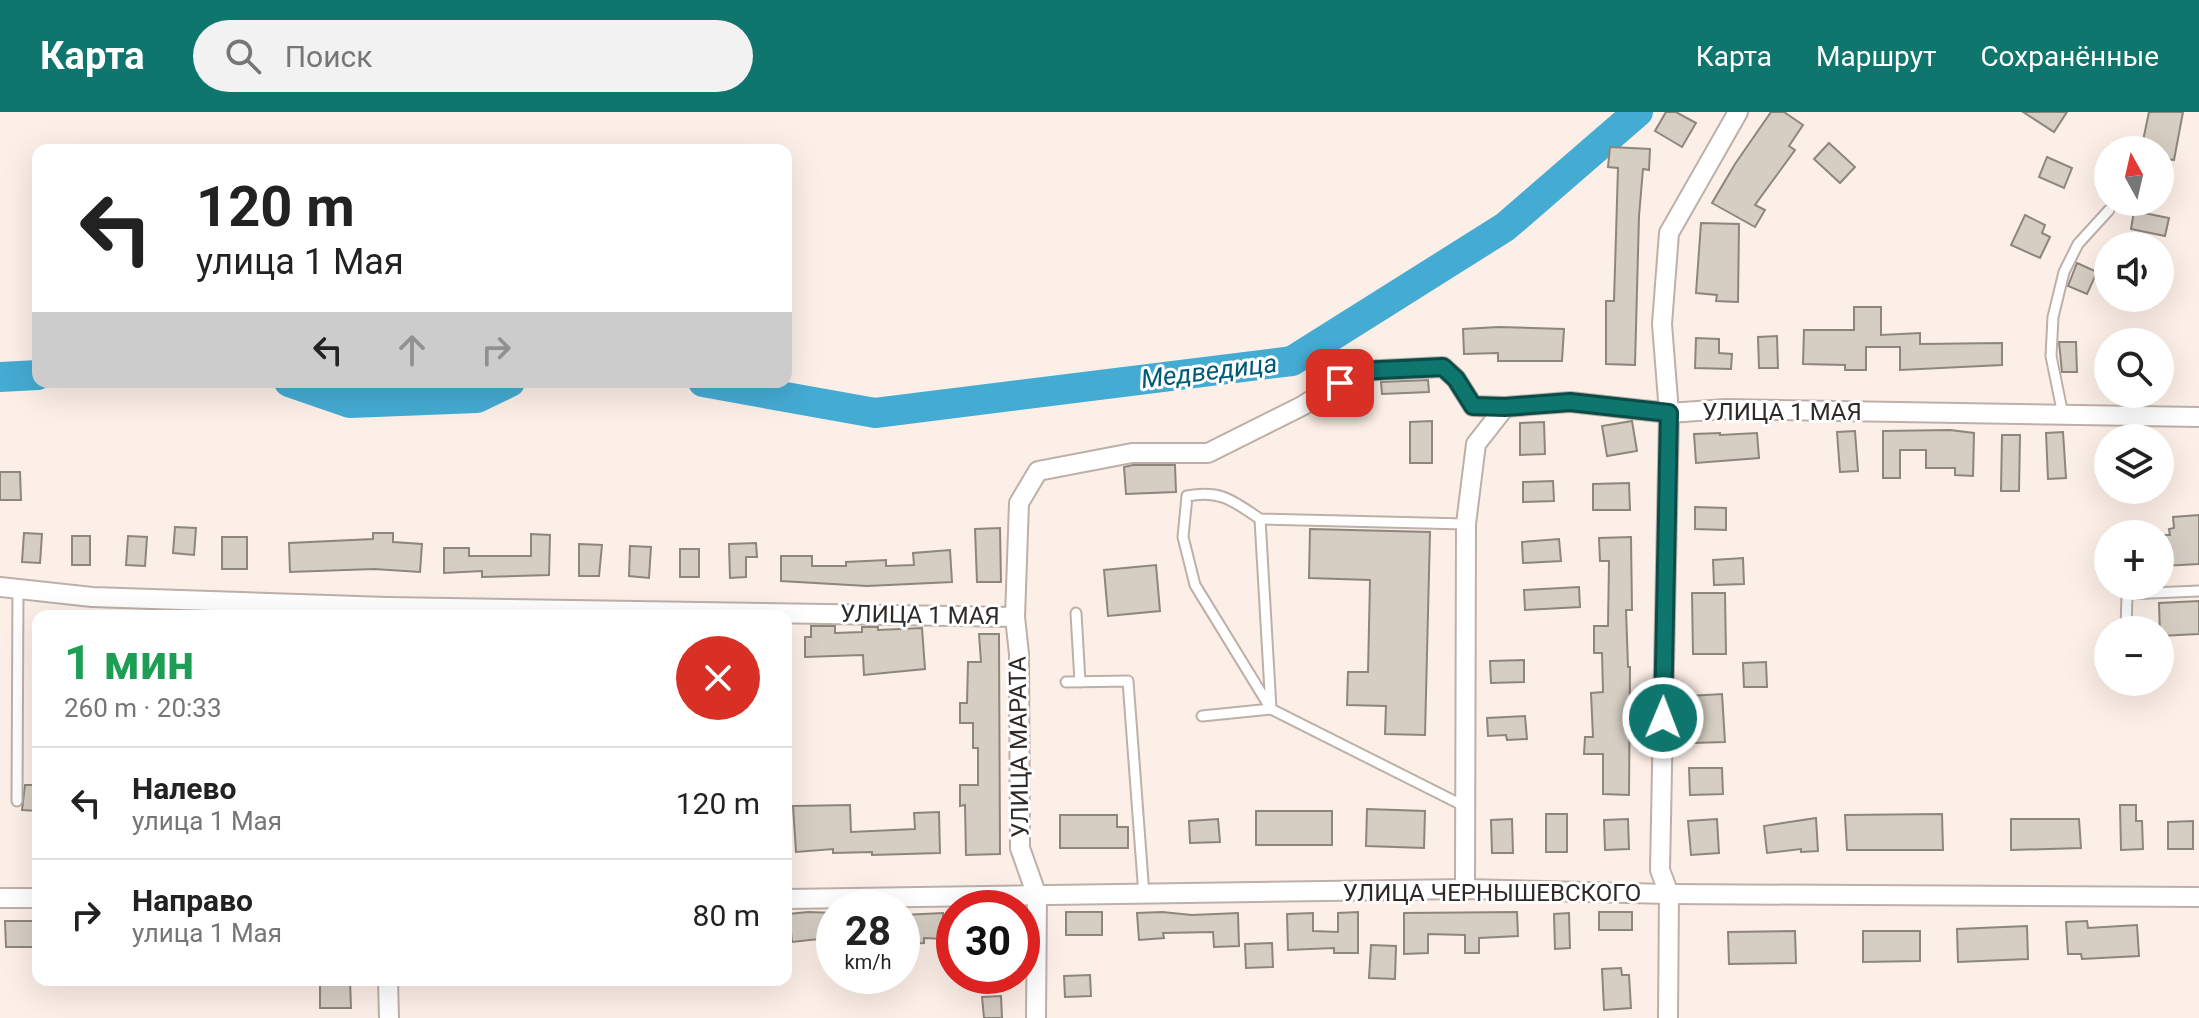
<!DOCTYPE html>
<html lang="ru">
<meta charset="utf-8">
<style>
:root{--surface:#fff;--page:#f2f2f2;--text:#222;--muted:#767676;--line:#e0e0e0;--accent:#0f766e}
body{margin:0;font-family:Roboto,sans-serif;background:var(--page);color:var(--text);height:100vh;display:flex;flex-direction:column;font-size:30px;white-space:nowrap}
*{box-sizing:border-box;margin:0}
p{font-size:26px;color:var(--muted)}
.icon{flex:none;width:44px;height:44px;fill:none;stroke:currentColor;stroke-width:2;stroke-linecap:round;stroke-linejoin:round}
.map{position:relative;flex:1;overflow:hidden}
.drawer{position:absolute;left:32px;top:498px;width:760px;height:376px;display:flex;flex-direction:column;background:var(--surface);border-radius:16px;box-shadow:0 8px 32px #0002}
.drawer>*{flex:none}
.banner{position:absolute;left:32px;top:32px;width:760px;height:244px;border-radius:16px;box-shadow:0 8px 32px #0002;background:#fff;color:var(--text);overflow:hidden}
.needle{width:52px;rotate:352deg}
.buttons{position:absolute;left:2094px;top:24px;display:grid;gap:16px}
.buttons a{display:grid;place-items:center;width:80px;height:80px;border-radius:50%;background:var(--surface);box-shadow:0 8px 32px #0002;font-size:40px}
.speed{position:absolute;left:816px;top:778px;display:flex;gap:16px;font-size:40px;font-weight:700;text-align:center}
.speed>*{display:grid;place-content:center;width:104px;height:104px;border-radius:50%;background:var(--surface);box-shadow:0 8px 32px #0002;line-height:1}
.speed small{font-size:20px;font-weight:400}
.speed .limit{border:12px solid #d22;background:#fff;color:#111}
.pin{position:absolute;display:grid;place-items:center;width:68px;height:68px;color:#fff;margin:-34px;border-radius:16px;box-shadow:0 4px 12px #0006}
.me{position:absolute;width:88px;margin:-44px;rotate:1deg;stroke-linejoin:round;filter:drop-shadow(0 0 6px #0008)}
.turn{display:flex;align-items:center;gap:28px;height:168px;padding:0 32px;font-size:36px}
.turn .icon{width:104px;height:104px;stroke-width:2.5}
.turn b{display:block;font-size:56px;line-height:68px}
.lanes{display:flex;align-items:center;height:76px;padding:0 32px;background:#0003;justify-content:center;gap:40px;direction:ltr}
.lanes .off{opacity:.35}
.round{display:grid;place-items:center;flex:none;width:84px;height:84px;border-radius:42px;background:var(--page)}
.summary{display:flex;align-items:center;justify-content:space-between;height:136px;padding:0 32px}
h1{font-size:48px;font-weight:700;line-height:60px;color:#1e9e55}
ul{padding:0;list-style:none}
li{display:flex;align-items:center;gap:24px;height:112px;padding:0 32px;border-top:2px solid var(--line)}
li div{flex:1}
li b{display:block;font-size:30px}
li em{font-style:normal}
header{display:flex;align-items:center;gap:48px;box-sizing:border-box;height:112px;padding:0 40px;background:var(--accent);color:#fff}
header strong{font-size:38px}
nav{display:flex;gap:44px;margin-inline-start:auto;font-size:28px}
.search{width:560px;height:72px;background:var(--page);display:flex;align-items:center;gap:20px;box-sizing:border-box;padding:0 28px;border-radius:44px;color:var(--muted);font-size:30px}
.map>svg:first-child{display:block}
.lines{fill:none;stroke-linecap:round;stroke-linejoin:round}
.river{stroke:#44abd3;stroke-width:30}
.building{fill:#d6cec3;stroke:#8d867b;stroke-width:2}
.service-casing{stroke:#bcb0a9;stroke-width:13}
.minor-casing{stroke:#bcb0a9;stroke-width:22}
.service{stroke:#fff;stroke-width:9}
.minor{stroke:#fff;stroke-width:18}
.route-casing{stroke:#0a4d48;stroke-width:20}
.route{stroke:#0f766e;stroke-width:14}
.labels{text-anchor:middle;dominant-baseline:central;stroke-width:6;stroke-linejoin:round;paint-order:stroke}
.street-label{font-size:24px;fill:#2e2a27;stroke:#fff}
.water-label{font-size:26px;font-style:italic;fill:#005975;stroke:#fff}
</style>
<header>
<strong>Карта</strong>
<div class="search"><svg class="icon" aria-label="search" viewBox="0 0 24 24"><circle cx="10" cy="10" r="6"/><path d="M15 15l6 6"/></svg>Поиск</div>
<nav><a>Карта</a><a>Маршрут</a><a>Сохранённые</a></nav>
</header>
<div class="map">
<svg width="2199" height="906" viewBox="0 0 2199 906">
<rect width="100%" height="100%" fill="#fcefe7"/>
<g class="lines">
<g class="river">
<polyline points="0,265 38,263"/>
<polyline points="289,270 350,291 477,286 510,270"/>
<polyline points="703,270 875,301 1292,249 1505,115 1638,0"/>
</g>
</g>
<g class="building">
<polygon points="1666,0 1676,0 1696,11 1682,35 1655,19"/>
<polygon points="1771,0 1784,0 1803,13 1789,34 1795,38 1755,93 1765,98 1755,115 1712,91 1735,52"/>
<polygon points="2023,0 2067,0 2054,20"/>
<polygon points="2149,0 2183,0 2174,48 2160,46 2160,38 2141,38"/>
<polygon points="1829,31 1855,55 1840,71 1814,47"/>
<polygon points="1610,35 1650,37 1649,58 1643,57 1639,104 1635,253 1606,252 1606,189 1614,189 1618,56 1608,55"/>
<polygon points="2047,45 2072,56 2064,76 2039,65"/>
<polygon points="2134,99 2169,106 2165,124 2131,117"/>
<polygon points="2025,103 2045,113 2042,121 2050,125 2040,146 2011,133"/>
<polygon points="1701,111 1739,112 1738,190 1716,189 1717,183 1696,181"/>
<polygon points="2077,151 2097,160 2087,182 2068,174"/>
<polygon points="1854,195 1881,195 1881,223 1920,221 1920,232 2002,231 2002,253 1900,258 1900,235 1866,235 1866,258 1845,258 1845,253 1803,252 1804,218 1854,218"/>
<polygon points="1499,215 1564,217 1562,249 1498,249 1498,241 1464,242 1463,217"/>
<polygon points="1777,224 1778,256 1759,256 1758,225"/>
<polygon points="1696,226 1719,227 1719,241 1732,242 1731,257 1695,256"/>
<polygon points="2059,230 2076,230 2077,260 2062,260"/>
<polygon points="1428,268 1429,280 1382,282 1381,270"/>
<polygon points="1432,309 1432,351 1410,351 1410,310"/>
<polygon points="1632,309 1637,339 1607,344 1602,314"/>
<polygon points="1544,310 1545,342 1520,343 1520,311"/>
<polygon points="1950,318 1974,321 1973,364 1955,363 1955,356 1926,356 1926,338 1900,338 1900,366 1883,366 1883,319"/>
<polygon points="1855,319 1858,359 1840,360 1837,320"/>
<polygon points="2063,320 2066,366 2048,367 2046,321"/>
<polygon points="1720,321 1720,323 1757,321 1759,346 1696,351 1694,322"/>
<polygon points="2002,323 2020,323 2019,379 2001,379"/>
<polygon points="1133,353 1175,353 1176,380 1126,382 1124,355"/>
<polygon points="0,360 20,360 21,388 0,388"/>
<polygon points="1553,369 1554,389 1523,390 1523,370"/>
<polygon points="1629,371 1630,398 1593,398 1593,372"/>
<polygon points="1695,395 1726,396 1726,418 1695,417"/>
<polygon points="2199,403 2199,452 2163,454 2160,423 2170,423 2169,417 2174,416 2173,405"/>
<polygon points="175,415 196,416 194,443 173,441"/>
<polygon points="1000,416 1001,470 977,470 975,417"/>
<polygon points="1310,417 1430,420 1425,623 1385,622 1386,594 1347,593 1348,560 1368,560 1370,468 1309,466"/>
<polygon points="24,421 42,422 40,451 22,450"/>
<polygon points="373,421 393,421 393,430 422,432 420,460 374,457 290,460 289,431 373,427"/>
<polygon points="531,422 550,423 549,463 482,465 482,459 444,461 444,436 469,436 469,444 531,444"/>
<rect x="72" y="424" width="18" height="29"/>
<polygon points="128,424 147,425 145,454 126,453"/>
<rect x="222" y="425" width="25" height="32"/>
<polygon points="1631,425 1632,498 1626,498 1628,555 1630,555 1629,683 1603,682 1603,642 1584,642 1585,625 1593,625 1591,581 1603,580 1602,541 1594,541 1594,514 1608,514 1609,449 1600,449 1599,426"/>
<polygon points="1559,427 1561,449 1523,451 1522,430"/>
<polygon points="756,431 757,445 746,445 746,465 730,466 729,432"/>
<polygon points="579,432 602,433 599,464 579,464"/>
<polygon points="630,434 651,435 649,466 629,464"/>
<rect x="680" y="437" width="19" height="28"/>
<polygon points="950,438 952,470 867,474 781,469 781,444 812,444 812,454 846,454 846,450 886,448 886,454 914,453 913,441"/>
<polygon points="1743,446 1744,472 1714,473 1713,448"/>
<polygon points="1156,453 1160,499 1108,504 1104,458"/>
<polygon points="1579,475 1580,495 1525,498 1524,478"/>
<polygon points="1692,481 1725,481 1726,542 1693,542"/>
<polygon points="2199,489 2199,522 2160,524 2159,491"/>
<polygon points="811,514 835,514 835,521 862,520 862,515 878,515 878,518 922,516 925,557 864,563 863,543 805,545 805,525 811,525"/>
<polygon points="979,522 999,522 1000,742 966,743 965,693 960,694 960,673 978,673 978,636 973,636 973,611 960,611 960,591 967,591 968,550 981,550"/>
<polygon points="1524,548 1524,570 1491,571 1490,549"/>
<polygon points="1766,550 1767,575 1744,575 1743,551"/>
<polygon points="1722,582 1725,630 1692,631 1690,584"/>
<polygon points="1525,604 1527,627 1507,628 1506,623 1488,624 1487,606"/>
<polygon points="1689,656 1722,656 1723,682 1690,683"/>
<polygon points="25,673 38,673 38,699 22,698"/>
<polygon points="850,693 851,720 915,717 914,701 939,700 940,741 872,743 872,740 833,741 833,737 796,740 793,694"/>
<polygon points="2120,693 2136,693 2136,709 2142,709 2143,737 2121,738"/>
<polygon points="1367,697 1425,699 1424,736 1366,734"/>
<rect x="1256" y="699" width="76" height="34"/>
<rect x="1546" y="702" width="21" height="38"/>
<polygon points="1942,702 1943,738 1847,738 1845,703"/>
<polygon points="1060,703 1117,703 1117,715 1128,715 1128,736 1060,736"/>
<polygon points="1816,706 1818,739 1801,740 1801,737 1767,741 1764,714"/>
<polygon points="1218,707 1220,730 1190,731 1189,709"/>
<polygon points="1512,707 1513,741 1492,741 1491,708"/>
<polygon points="1628,707 1629,737 1605,738 1604,708"/>
<polygon points="1717,707 1719,741 1691,743 1688,709"/>
<polygon points="2011,707 2079,707 2081,736 2011,738"/>
<polygon points="2193,709 2193,737 2168,737 2168,710"/>
<polygon points="808,800 834,801 834,832 819,832 819,827 792,830 789,802"/>
<rect x="1066" y="800" width="36" height="23"/>
<polygon points="1162,800 1192,803 1238,801 1239,834 1214,835 1213,820 1163,821 1164,826 1139,828 1137,801"/>
<polygon points="1358,800 1358,841 1334,841 1334,836 1288,838 1287,802 1313,801 1313,819 1338,820 1338,801"/>
<polygon points="1517,800 1518,824 1479,826 1479,841 1465,841 1465,823 1428,822 1428,841 1404,842 1404,801"/>
<rect x="1599" y="800" width="33" height="18"/>
<polygon points="943,801 944,827 924,826 924,831 905,832 903,803"/>
<polygon points="1569,801 1570,836 1555,837 1554,802"/>
<polygon points="5,809 33,809 33,835 6,835"/>
<polygon points="2087,809 2088,816 2137,813 2139,844 2082,847 2081,842 2068,842 2066,810"/>
<polygon points="2027,814 2028,847 1958,850 1957,817"/>
<polygon points="1795,819 1796,851 1729,852 1728,820"/>
<polygon points="1863,819 1920,819 1920,849 1863,850"/>
<polygon points="1272,831 1273,855 1246,856 1245,832"/>
<polygon points="1371,833 1396,834 1395,867 1369,866"/>
<polygon points="1621,856 1622,863 1629,863 1631,896 1604,898 1602,857"/>
<polygon points="1090,863 1091,884 1065,885 1064,864"/>
<polygon points="320,868 350,868 351,896 320,896"/>
<polygon points="1001,884 1002,906 984,906 982,885"/>
</g>
<g class="lines">
<defs>
<g id="service">
<polyline points="2063,303 2051,244 2053,205 2064,160 2078,132 2109,98"/>
<polyline points="1260,407 1271,597 1466,695"/>
<polyline points="1076,501 1080,570"/>
<polyline points="2126,518 2127,482 2199,479"/>
<polyline points="1066,570 1128,569 1144,783"/>
<path d="M1202,604L1271,597L1195,473L1183,425L1187,384C1221,378 1232,388 1260,407L1466,412"/>
<polyline points="17,689 18,476"/>
</g>
<g id="minor">
<polyline points="0,475 92,485 387,495 1015,505 1019,391 1038,359 1132,341 1208,341 1302,294 1359,259 1443,255 1456,267 1473,294 1505,295 1570,290 1669,301 1726,297 2199,305"/>
<polyline points="1015,505 1019,542 1020,736 1037,784 1036,906"/>
<polyline points="1465,777 1466,412 1476,332 1505,295"/>
<polyline points="0,786 38,786"/>
<polyline points="786,787 1465,777 1669,782 2199,785"/>
<polyline points="388,868 389,906"/>
<polyline points="1668,906 1669,782 1660,758 1669,301 1662,212 1669,121 1738,0"/>
</g>
</defs>
<use href="#service" class="service-casing"/>
<use href="#minor" class="minor-casing"/>
<use href="#service" class="service"/>
<use href="#minor" class="minor"/>
</g>
<g class="lines">
<defs>
<polyline id="route" points="1340,271 1359,259 1443,255 1456,267 1473,294 1505,295 1570,290 1669,301 1663,606"/>
</defs>
<use href="#route" class="route-casing"/>
<use href="#route" class="route"/>
</g>
<g class="labels">
<g class="street-label">
<text x="1782" y="300">УЛИЦА 1 МАЯ</text>
<text transform="translate(920 503) rotate(1)">УЛИЦА 1 МАЯ</text>
<text transform="translate(1019 635) rotate(-91)">УЛИЦА МАРАТА</text>
<text x="1492" y="781">УЛИЦА ЧЕРНЫШЕВСКОГО</text>
</g>
<g class="water-label">
<text transform="translate(1209 259) rotate(-7)">Медведица</text>
</g>
</g>
</svg>
<div class="buttons">
<a><svg class="needle" viewBox="-14 -14 28 28"><path d="M0-13l5 13h-10z" fill="#e53935"/><path d="M0 13l5-13h-10z" fill="#767676"/></svg></a>
<a><svg class="icon" aria-label="sound" viewBox="0 0 24 24"><path d="M4 9h4l5-4v14l-5-4H4zM17 9q2 3 0 6"/></svg></a>
<a><svg class="icon" aria-label="search" viewBox="0 0 24 24"><circle cx="10" cy="10" r="6"/><path d="M15 15l6 6"/></svg></a>
<a><svg class="icon" aria-label="layers" viewBox="0 0 24 24"><path d="M12 4l9 5-9 5-9-5zM3 14l9 5 9-5"/></svg></a>
<a>+</a>
<a>−</a>
</div>
<div class="speed"><div>28<small>km/h</small></div><div class="limit">30</div></div>
<div class="pin" style="left:1340px;top:271px;background:#d93025"><svg class="icon" aria-label="arrive" viewBox="0 0 24 24"><path d="M6 21V4h12l-3 4 3 4H6"/></svg></div>
<svg class="me" style="left:1663px;top:606px" viewBox="-20 -20 40 40"><circle r="17" fill="#0f766e" stroke="#fff" stroke-width="3"/><path d="M0-11L8 9 0 5-8 9z" fill="#fff"/></svg>
<div class="banner">
<div class="turn"><svg class="icon" aria-label="left" viewBox="0 0 24 24"><path d="M17 20v-9H6M10 6l-5 5 5 5"/></svg><div><b>120 m</b>улица 1 Мая</div></div>
<div class="lanes"><svg class="icon" aria-label="left" viewBox="0 0 24 24"><path d="M17 20v-9H6M10 6l-5 5 5 5"/></svg><svg class="icon off" aria-label="ahead" viewBox="0 0 24 24"><path d="M12 20V5M6 11l6-6 6 6"/></svg><svg class="icon off" aria-label="right" viewBox="0 0 24 24"><path d="M7 20v-9h11M14 6l5 5-5 5"/></svg></div>
</div>
<section class="drawer">
<div class="summary"><div><h1>1 мин</h1><p>260 m · 20:33</p></div><a class="round" style="background:#d93025;color:#fff"><svg class="icon" aria-label="close" viewBox="0 0 24 24"><path d="M6 6l12 12M18 6L6 18"/></svg></a></div>
<ul>
<li><svg class="icon" aria-label="left" viewBox="0 0 24 24"><path d="M17 20v-9H6M10 6l-5 5 5 5"/></svg><div><b>Налево</b><p>улица 1 Мая</p></div><em>120 m</em></li>
<li><svg class="icon" aria-label="right" viewBox="0 0 24 24"><path d="M7 20v-9h11M14 6l5 5-5 5"/></svg><div><b>Направо</b><p>улица 1 Мая</p></div><em>80 m</em></li>
</ul>
</section>
</div>
